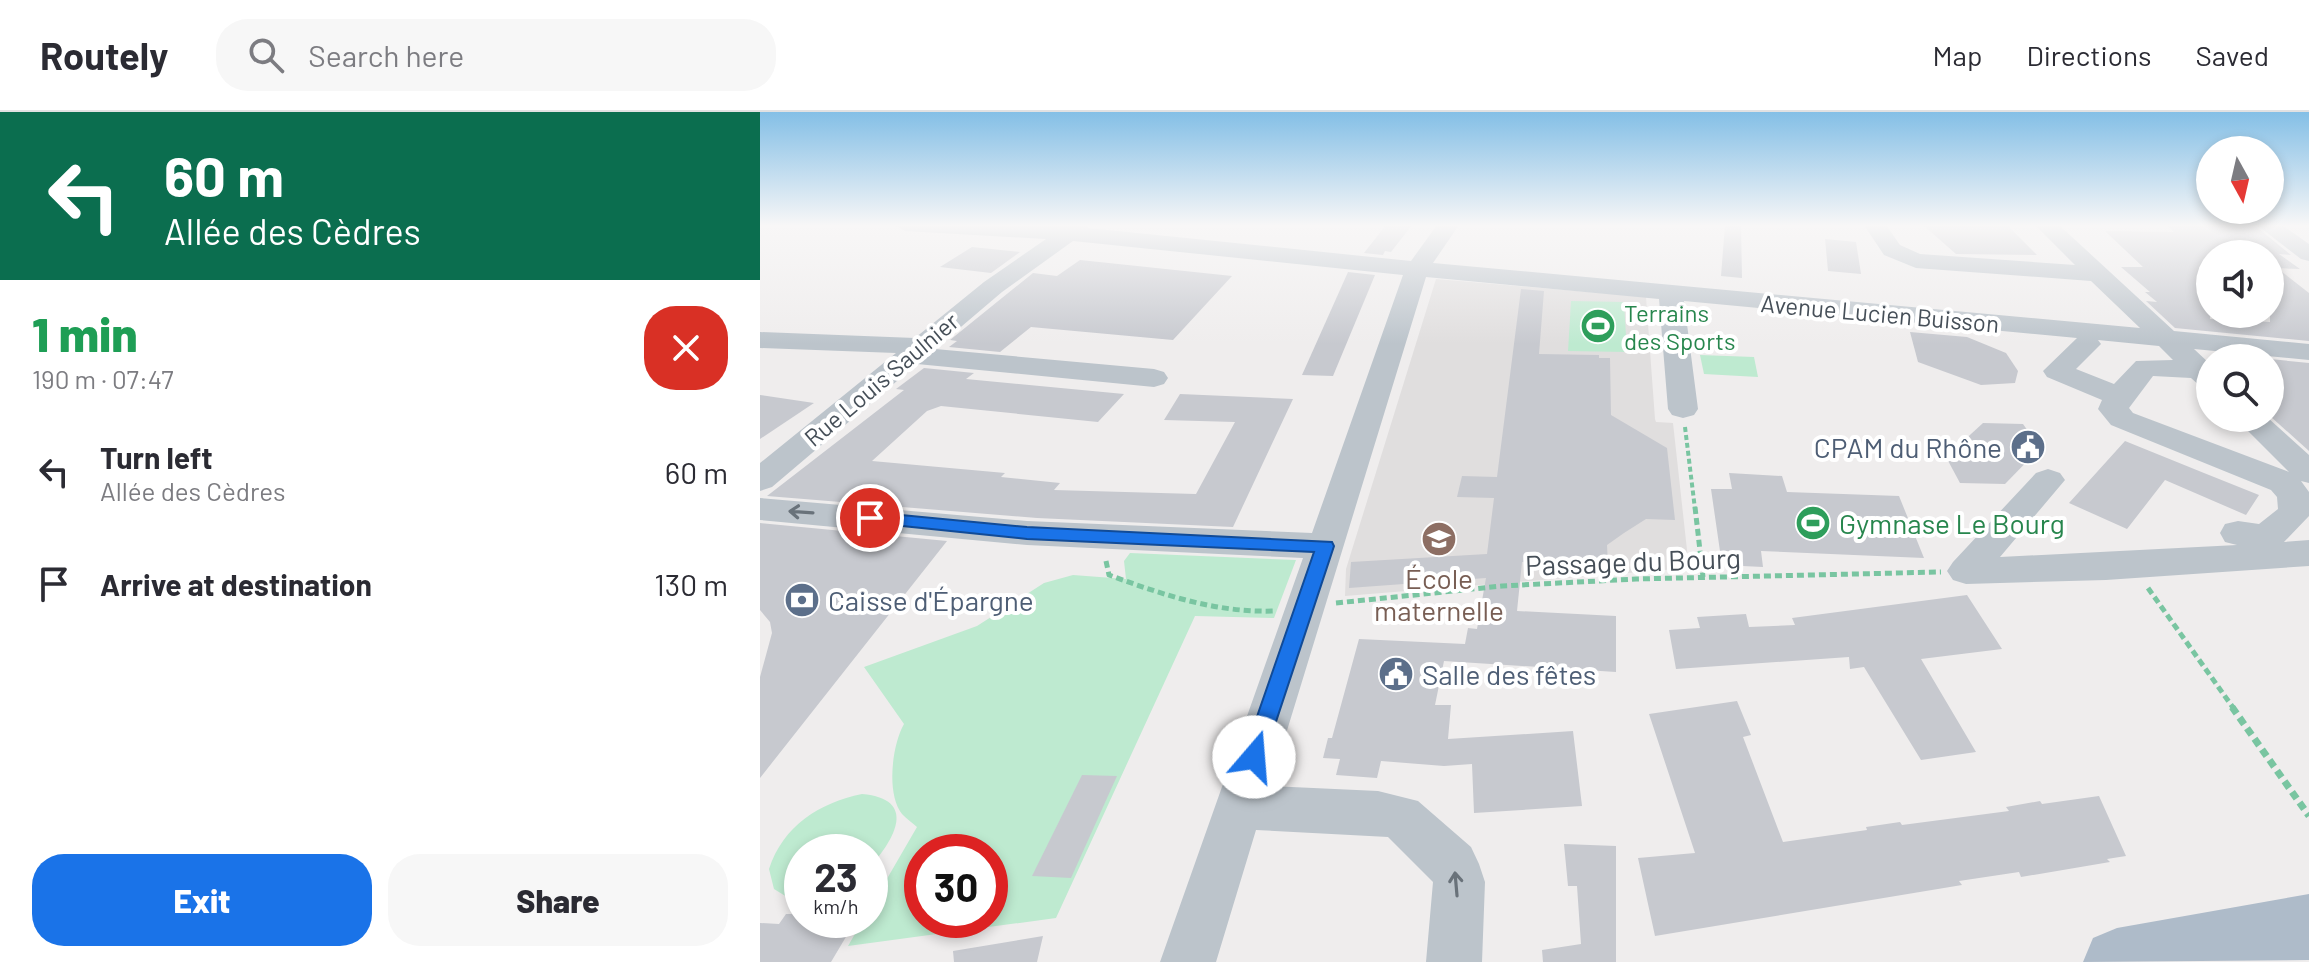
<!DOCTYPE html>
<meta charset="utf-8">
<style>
:root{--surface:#fff;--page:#f7f7f7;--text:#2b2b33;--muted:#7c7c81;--line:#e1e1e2;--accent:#1a73e8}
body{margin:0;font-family:Barlow,sans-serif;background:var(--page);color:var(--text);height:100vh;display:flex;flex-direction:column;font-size:30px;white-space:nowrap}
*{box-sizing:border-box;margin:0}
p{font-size:26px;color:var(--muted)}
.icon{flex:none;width:44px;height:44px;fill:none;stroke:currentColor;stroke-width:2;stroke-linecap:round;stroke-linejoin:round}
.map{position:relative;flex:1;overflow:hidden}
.side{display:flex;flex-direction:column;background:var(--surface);width:760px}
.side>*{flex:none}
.guide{background:#0b6e4f;color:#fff;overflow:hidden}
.needle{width:52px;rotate:172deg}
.tools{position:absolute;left:1436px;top:24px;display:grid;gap:16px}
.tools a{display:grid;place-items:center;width:88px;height:88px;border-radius:50%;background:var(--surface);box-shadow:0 4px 12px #0003;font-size:40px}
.speed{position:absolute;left:24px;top:722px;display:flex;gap:16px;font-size:40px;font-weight:700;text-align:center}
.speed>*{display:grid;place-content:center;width:104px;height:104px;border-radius:50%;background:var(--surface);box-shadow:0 4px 12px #0003;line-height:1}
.speed small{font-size:20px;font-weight:400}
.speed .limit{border:12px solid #d22;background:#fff;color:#111}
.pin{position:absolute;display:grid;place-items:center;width:68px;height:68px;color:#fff;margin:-34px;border:4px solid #fff;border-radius:50%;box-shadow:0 2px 8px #0007}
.me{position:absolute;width:88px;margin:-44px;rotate:18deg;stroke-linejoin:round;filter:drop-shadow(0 0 6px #0008)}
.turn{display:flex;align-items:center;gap:28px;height:168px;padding:0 32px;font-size:36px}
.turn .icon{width:104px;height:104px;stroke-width:2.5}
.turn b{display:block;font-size:56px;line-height:68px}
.round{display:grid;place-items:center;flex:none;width:84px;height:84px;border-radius:32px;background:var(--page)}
.head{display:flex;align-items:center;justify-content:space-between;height:136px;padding:0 32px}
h1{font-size:48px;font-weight:800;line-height:60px;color:#1e9e55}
.primary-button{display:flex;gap:16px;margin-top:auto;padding:16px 32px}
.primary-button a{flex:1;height:92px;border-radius:32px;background:var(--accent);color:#fff;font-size:32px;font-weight:800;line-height:92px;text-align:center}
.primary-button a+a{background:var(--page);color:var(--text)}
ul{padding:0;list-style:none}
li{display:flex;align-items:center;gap:24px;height:112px;padding:0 32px}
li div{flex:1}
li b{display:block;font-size:30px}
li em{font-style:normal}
header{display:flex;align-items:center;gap:48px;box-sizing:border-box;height:112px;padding:0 40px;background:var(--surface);border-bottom:2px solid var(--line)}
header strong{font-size:38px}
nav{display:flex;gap:44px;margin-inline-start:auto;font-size:28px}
.search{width:560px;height:72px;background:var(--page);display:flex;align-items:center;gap:20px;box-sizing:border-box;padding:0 28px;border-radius:32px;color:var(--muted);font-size:30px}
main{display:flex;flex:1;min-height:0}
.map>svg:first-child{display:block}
.education{fill:#e0dede}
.green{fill:#beead0;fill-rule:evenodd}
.building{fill:#c7c9cf;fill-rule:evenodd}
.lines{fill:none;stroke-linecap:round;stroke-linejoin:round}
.path-far2{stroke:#79c5a1;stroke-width:4;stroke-dasharray:5 3;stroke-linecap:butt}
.path-far1{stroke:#79c5a1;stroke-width:5;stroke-dasharray:7 4;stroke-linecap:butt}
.path{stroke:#79c5a1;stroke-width:7;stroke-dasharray:8 5;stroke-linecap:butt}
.minor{fill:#bcc4cb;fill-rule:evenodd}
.major{fill:#aebbc9;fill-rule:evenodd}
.oneway{stroke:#69727a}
.route{fill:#1a73e8;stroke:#114b97;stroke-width:2}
.labels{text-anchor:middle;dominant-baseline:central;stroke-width:8;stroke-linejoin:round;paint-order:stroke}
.far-leisure-label{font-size:24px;fill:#27864d;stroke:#fff;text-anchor:start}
.far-street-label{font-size:24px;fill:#464f58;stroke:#fff}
.service-label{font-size:28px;fill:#4e5e75;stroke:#fff;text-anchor:start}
.leisure-label{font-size:28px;fill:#27864d;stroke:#fff;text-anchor:start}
.street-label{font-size:28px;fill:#464f58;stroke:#fff}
.education-label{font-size:28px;fill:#785e54;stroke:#fff}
</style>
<header>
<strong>Routely</strong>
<div class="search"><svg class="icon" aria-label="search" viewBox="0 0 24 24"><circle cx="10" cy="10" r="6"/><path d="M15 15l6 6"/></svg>Search here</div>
<nav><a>Map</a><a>Directions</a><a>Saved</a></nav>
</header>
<main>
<section class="side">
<div class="guide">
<div class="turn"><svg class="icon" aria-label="left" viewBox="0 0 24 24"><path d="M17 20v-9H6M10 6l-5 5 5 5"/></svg><div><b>60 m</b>Allée des Cèdres</div></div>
</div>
<div class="head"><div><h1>1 min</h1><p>190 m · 07:47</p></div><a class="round" style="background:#d93025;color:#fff"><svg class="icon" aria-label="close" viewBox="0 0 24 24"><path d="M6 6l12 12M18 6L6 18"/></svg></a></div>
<ul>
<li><svg class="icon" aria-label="left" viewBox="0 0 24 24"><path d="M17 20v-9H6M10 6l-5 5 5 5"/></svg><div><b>Turn left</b><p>Allée des Cèdres</p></div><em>60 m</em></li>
<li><svg class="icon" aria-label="arrive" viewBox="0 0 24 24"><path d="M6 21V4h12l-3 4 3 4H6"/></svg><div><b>Arrive at destination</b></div><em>130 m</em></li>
</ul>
<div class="primary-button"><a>Exit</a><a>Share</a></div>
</section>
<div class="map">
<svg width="1549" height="850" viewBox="0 0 1549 850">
<rect width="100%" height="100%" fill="#efeded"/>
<polygon class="education" points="676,167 886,185 895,307 896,310 913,311 929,456 585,484 586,457"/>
<g class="green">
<polygon points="811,189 864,190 867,240 808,239"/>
<polygon points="940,243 994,245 998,265 944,262"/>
<path d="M370,441L536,448L514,506L435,504L296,806L88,834L103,808H110V796L157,715C152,711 146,706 142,702C126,682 132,633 144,612L104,555L217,514L284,471L313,463L366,467L364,449ZM162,740H230V808H162Z"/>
<path d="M102,682C158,687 135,727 110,755V740H42V786L27,785L14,777L9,757C23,714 59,691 102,682Z"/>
</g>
<g class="building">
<polygon points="626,113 652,113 631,140 625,139 623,143 604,141"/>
<polygon points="965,113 981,113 982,166 961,164"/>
<polygon points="1163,113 1247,113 1277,143 1196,142"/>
<path d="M1406,113H1494L1531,143L1519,142L1540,157L1517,156L1549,181V229L1415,216L1386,189L1397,190L1385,180H1390L1361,155H1383L1345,119L1414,120ZM1450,142H1510V210L1450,207Z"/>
<polygon points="1065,127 1096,130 1101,162 1068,159"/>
<polygon points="212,135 260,140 231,161 180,155"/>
<polygon points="320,148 472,164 413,228 271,215 240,240 189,235 197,229 190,228 273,161 297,164"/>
<polygon points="588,160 615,163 573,264 542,263"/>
<polygon points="761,177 784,179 779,242 839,243 839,246 850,246 851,303 907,336 915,408 886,407 864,421 847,433 848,453 762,450 757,499 856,504 856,560 684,549 675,593 691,593 688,627 813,619 822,694 714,701 712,652 684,654 621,649 617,666 576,663 580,647 563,646 568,626 572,626 599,527 705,532 708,516 717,517 726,466 589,476 591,450 727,442 734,386 697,385 702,364 737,365"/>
<polygon points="1150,220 1207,225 1246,241 1258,259 1255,271 1221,273 1158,250"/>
<polygon points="1510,247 1549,251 1549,339 1510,304"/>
<polygon points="164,256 214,261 206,267 364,282 338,310 181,294 167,299 112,349 245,361 241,365 300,371 294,378 436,382 475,310 404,308 420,282 533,287 473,415 277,406 7,384 144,278 136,277"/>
<polygon points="0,283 54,291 0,327"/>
<polygon points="1223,311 1263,312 1280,336 1245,372 1200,371 1186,345"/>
<polygon points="1365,329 1444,361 1499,383 1486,403 1405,368 1367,417 1309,391"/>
<polygon points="969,361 1022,364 1027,380 1139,384 1164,446 1001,439 1003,455 962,453 951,377 972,377"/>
<polygon points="0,411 187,429 0,666 0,565 12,521 10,510 0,498"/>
<polygon points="1207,483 1242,537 1161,547 1216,640 1161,648 1104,555 1090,557 1089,545 916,557 909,518 940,516 937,505 986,502 989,515 1035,513 1032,506"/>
<polygon points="977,589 991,623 983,625 1023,730 1107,718 1106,715 1140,710 1142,713 1249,699 1246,695 1280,689 1282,692 1339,684 1366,744 1347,747 1350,750 1261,765 1259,760 1199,769 1202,773 895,824 878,746 935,741 889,602"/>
<polygon points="322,663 357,664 311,766 272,764"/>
<polygon points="804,732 856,734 856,850 783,850 782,838 821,832 817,774 808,774"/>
<polygon points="26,802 42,802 42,808 96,808 71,850 0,850 0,811 19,812"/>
<polygon points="283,824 277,850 194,850 193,839"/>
</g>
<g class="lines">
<polyline class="path-far2" points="925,315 935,397"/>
<g class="path-far1">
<polyline points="935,395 943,465"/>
<path d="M346,449L349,463C404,483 456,501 515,499"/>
<polyline points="1388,476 1474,597"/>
<polyline points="576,491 742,474 876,467 1181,460"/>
</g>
<polyline class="path" points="1472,595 1549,704"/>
<g class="minor">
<path d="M134,113H326L328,116L651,149L677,113H699L673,151L1380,216L1331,169L1156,156L1124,143L1104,113H1126L1140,133L1160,142L1315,153L1275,113H1299L1414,219L1549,232V248L1434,237L1450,252V277L1440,274L1431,266L1393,264L1369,296L1373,301L1529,360L1475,306H1508L1549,343V371L1541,369L1549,380V404L1524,430L1549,428V454L1346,468L1206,472L1193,468L1187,459L1193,450L1276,361L1288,357L1300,361L1305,368L1240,445L1477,433L1465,430L1460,421L1465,412L1478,409L1499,412L1518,397L1517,385L1511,378L1351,313L1338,297L1342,288L1287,265L1283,259L1317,226L924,189L938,297L934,303L923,306L912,303L908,297L899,187L666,165L510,674L618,679L658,689L711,735L719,752L725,770L722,850H666L673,770L628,725L496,718L456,850H400L543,446L267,433L0,408V386L267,409L552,421L643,163L313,129L242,180L175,237L394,257L404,260L408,266L404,272L394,275L157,252L12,375L0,379V351L136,241L0,236V220L155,226L224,170L286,127L145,119ZM1338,228L1399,234L1413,248L1376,249L1354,272L1316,257L1341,232Z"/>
<polygon points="1497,113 1522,113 1549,132 1549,149 1541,147"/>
</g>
<polygon class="major" points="1549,782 1549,848 1323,850 1333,826 1357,816"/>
</g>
<defs><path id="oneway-shaft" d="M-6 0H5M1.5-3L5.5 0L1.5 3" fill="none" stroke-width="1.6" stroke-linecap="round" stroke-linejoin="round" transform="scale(2)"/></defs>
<g class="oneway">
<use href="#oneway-shaft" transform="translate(41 400) rotate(-176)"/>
<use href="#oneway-shaft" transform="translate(696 772) rotate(-95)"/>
</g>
<linearGradient id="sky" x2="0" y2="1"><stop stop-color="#84bfe6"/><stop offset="0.49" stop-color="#f8f7f7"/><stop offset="1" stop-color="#f8f7f7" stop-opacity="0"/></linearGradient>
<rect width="1549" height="232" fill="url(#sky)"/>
<polygon class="route" points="110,400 267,415 572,430 574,434 502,652 494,655 486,652 483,645 554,440 267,427 104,410 101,406 104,401"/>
<defs>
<symbol id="stadium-disc" viewBox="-11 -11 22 22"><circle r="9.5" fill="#2e9e5b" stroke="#fff"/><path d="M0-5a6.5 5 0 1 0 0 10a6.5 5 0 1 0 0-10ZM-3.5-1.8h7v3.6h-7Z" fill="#fff"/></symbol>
<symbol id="civic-disc" viewBox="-11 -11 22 22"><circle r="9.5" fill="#5c6f8a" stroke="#fff"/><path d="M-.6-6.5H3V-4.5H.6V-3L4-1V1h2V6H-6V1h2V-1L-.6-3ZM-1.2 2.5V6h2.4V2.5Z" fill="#fff"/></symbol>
<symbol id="school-disc" viewBox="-11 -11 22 22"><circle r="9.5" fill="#8d6e63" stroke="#fff"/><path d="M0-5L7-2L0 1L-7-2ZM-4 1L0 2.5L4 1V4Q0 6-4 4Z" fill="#fff"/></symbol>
<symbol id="bank-disc" viewBox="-11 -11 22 22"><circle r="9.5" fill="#5c6f8a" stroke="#fff"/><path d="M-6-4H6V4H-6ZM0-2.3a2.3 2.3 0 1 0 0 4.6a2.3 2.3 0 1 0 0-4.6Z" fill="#fff"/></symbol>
</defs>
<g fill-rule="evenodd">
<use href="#stadium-disc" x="818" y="194" width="40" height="40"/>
<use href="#civic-disc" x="1248" y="315" width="40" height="40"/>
<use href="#stadium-disc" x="1033" y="391" width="40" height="40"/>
<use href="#school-disc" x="659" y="407" width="40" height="40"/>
<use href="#bank-disc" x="22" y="468" width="40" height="40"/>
<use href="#civic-disc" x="616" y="542" width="40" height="40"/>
</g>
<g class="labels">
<g class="far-leisure-label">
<text x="864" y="200">Terrains<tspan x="864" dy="28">des Sports</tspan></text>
</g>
<g class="far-street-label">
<text transform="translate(1120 201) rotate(5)">Avenue Lucien Buisson</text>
<text transform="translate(121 267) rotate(-40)">Rue Louis Saulnier</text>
</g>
<g class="service-label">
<text x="1242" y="335" text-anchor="end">CPAM du Rhône</text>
<text x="68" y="488">Caisse d'Épargne</text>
<text x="662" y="562">Salle des fêtes</text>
</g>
<g class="leisure-label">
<text x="1079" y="411">Gymnase Le Bourg</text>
</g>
<g class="street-label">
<text transform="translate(873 449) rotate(-2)">Passage du Bourg</text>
</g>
<g class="education-label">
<text x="679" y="466">École<tspan x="679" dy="32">maternelle</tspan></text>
</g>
</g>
</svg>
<div class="tools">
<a><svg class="needle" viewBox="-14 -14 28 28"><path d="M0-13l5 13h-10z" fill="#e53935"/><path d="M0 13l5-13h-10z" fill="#7c7c81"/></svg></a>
<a><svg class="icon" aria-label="sound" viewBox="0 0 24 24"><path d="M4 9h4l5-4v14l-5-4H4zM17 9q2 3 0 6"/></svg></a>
<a><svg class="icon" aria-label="search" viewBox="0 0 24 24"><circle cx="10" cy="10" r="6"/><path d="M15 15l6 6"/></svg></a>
</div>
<div class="speed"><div>23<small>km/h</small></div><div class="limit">30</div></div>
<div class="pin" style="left:110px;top:406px;background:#d93025"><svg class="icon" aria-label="arrive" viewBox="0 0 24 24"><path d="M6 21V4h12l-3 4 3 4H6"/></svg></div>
<svg class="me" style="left:494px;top:645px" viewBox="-20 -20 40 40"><circle r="19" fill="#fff"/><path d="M0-13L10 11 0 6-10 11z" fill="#1a73e8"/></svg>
</div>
</main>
